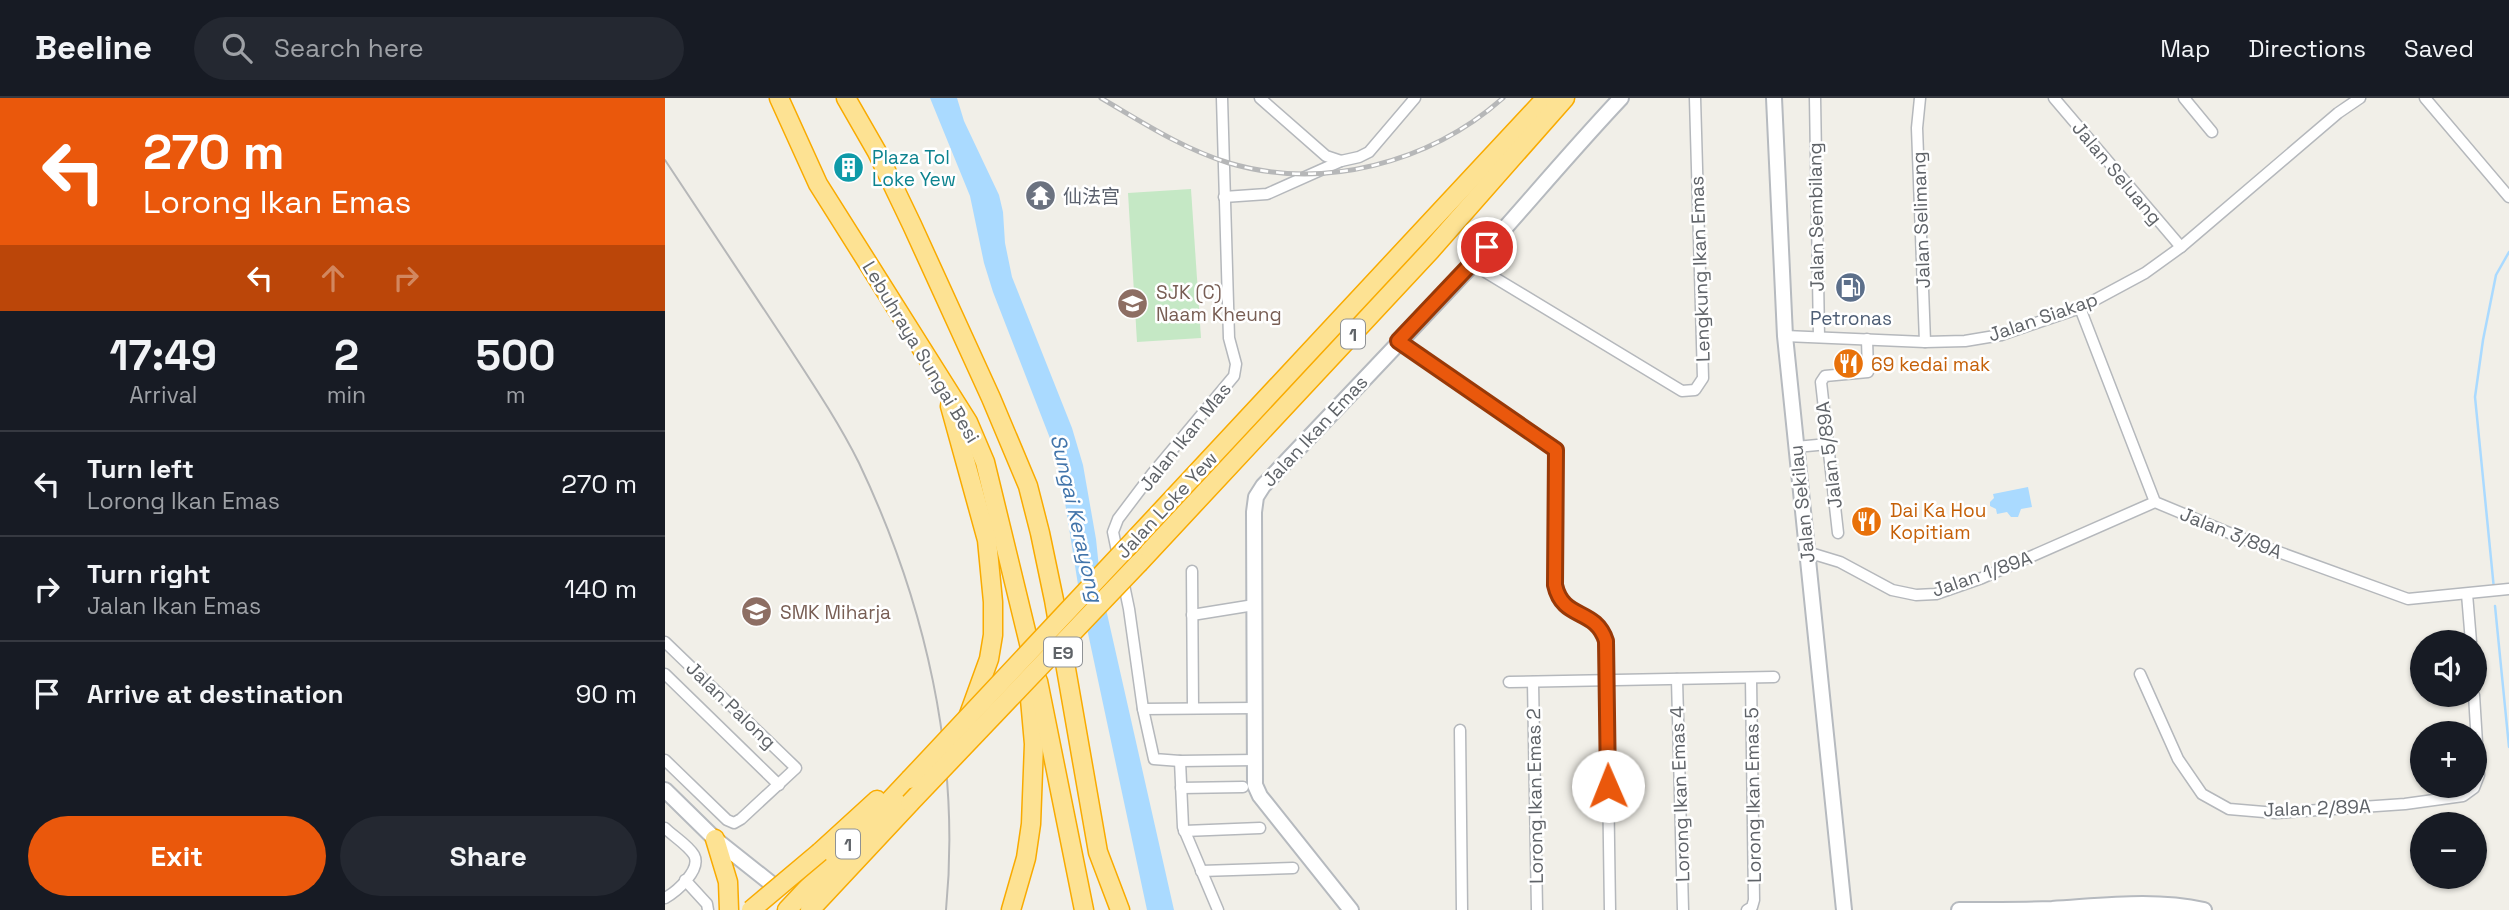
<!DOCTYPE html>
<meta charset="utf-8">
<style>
:root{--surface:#171b24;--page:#242831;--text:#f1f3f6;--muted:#9ea1a6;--line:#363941;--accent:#ea580c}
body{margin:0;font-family:"Space Grotesk","Noto Sans SC",sans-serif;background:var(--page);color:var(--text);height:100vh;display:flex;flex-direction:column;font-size:26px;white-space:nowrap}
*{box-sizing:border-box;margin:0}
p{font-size:23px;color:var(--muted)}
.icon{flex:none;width:38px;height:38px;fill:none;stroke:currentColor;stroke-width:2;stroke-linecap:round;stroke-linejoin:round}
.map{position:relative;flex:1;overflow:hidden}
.drawer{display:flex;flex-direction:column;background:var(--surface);width:665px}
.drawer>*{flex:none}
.guide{background:#ea580c;color:#fff;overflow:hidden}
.tools{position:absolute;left:1745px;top:532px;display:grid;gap:14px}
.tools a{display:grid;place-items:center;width:77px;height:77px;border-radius:50%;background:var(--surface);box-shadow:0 2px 5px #0004;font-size:35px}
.pin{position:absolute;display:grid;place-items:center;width:60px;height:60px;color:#fff;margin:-30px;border:4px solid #fff;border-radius:50%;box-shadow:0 2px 7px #0007}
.me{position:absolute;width:77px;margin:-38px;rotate:359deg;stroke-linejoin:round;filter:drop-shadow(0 0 5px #0008)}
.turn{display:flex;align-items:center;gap:24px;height:147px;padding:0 28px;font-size:32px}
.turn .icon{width:91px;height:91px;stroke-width:2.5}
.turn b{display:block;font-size:49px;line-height:60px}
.lanes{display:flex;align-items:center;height:66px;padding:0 28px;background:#0003;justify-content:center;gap:35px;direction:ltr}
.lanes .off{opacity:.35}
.eta{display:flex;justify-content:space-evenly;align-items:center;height:119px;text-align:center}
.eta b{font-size:42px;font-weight:800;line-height:49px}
.action{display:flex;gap:14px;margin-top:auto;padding:14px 28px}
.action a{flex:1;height:80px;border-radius:42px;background:var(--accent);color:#fff;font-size:28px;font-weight:800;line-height:80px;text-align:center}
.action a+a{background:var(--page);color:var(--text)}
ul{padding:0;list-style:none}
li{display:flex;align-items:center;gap:21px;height:105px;padding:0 28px;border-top:2px solid var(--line)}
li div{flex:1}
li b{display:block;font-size:26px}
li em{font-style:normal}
header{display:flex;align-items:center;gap:42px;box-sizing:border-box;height:98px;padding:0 35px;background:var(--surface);border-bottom:2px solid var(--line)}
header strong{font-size:33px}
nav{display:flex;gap:38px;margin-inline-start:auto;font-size:24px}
.search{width:490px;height:63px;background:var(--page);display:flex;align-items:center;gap:18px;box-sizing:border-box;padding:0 24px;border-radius:38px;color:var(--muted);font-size:26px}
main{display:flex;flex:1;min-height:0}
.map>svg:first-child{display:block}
.green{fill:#c5e8c5}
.water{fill:#aadaff}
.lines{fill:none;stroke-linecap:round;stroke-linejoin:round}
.stream{stroke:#aadaff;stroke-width:2.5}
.street-casing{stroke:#b5b8bc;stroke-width:13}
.secondary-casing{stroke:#b6babf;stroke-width:18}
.highway-casing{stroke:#f9ab00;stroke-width:21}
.street{stroke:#fff;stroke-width:10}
.secondary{stroke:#fff;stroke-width:14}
.highway{stroke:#fde293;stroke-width:18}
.tram{stroke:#b6b7b8;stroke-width:2}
.rail-casing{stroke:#b6b7b8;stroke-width:5}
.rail{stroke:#fff;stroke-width:2.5;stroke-dasharray:8;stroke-linecap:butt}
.highway-bridge-casing{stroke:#f9ab00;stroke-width:21;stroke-linecap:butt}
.highway-bridge{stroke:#fde293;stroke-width:18}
.route-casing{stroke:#983908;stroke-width:18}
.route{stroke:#ea580c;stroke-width:12}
.labels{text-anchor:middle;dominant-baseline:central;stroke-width:5;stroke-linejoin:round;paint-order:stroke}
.shield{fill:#fff;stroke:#8f9295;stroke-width:2}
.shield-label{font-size:18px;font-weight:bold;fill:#5f6368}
.culture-label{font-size:19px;fill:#0d838f;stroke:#fff;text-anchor:start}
.street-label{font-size:19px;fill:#5f6368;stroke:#fff}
.worship-label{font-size:19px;fill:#5b616d;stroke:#fff;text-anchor:start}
.education-label{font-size:19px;fill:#785e54;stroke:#fff;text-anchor:start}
.service-label{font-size:19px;fill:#4e5e75;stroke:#fff}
.food-label{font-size:19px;fill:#c56008;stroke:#fff;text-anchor:start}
.water-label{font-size:21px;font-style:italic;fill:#4174aa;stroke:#fff}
</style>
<header>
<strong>Beeline</strong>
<div class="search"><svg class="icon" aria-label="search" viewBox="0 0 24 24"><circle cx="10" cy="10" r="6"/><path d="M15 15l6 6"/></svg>Search here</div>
<nav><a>Map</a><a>Directions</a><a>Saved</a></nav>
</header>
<main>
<section class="drawer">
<div class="guide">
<div class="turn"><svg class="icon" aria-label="left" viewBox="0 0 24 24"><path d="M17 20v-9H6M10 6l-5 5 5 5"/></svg><div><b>270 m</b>Lorong Ikan Emas</div></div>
<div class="lanes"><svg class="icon" aria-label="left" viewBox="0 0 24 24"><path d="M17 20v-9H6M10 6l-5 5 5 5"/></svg><svg class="icon off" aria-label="ahead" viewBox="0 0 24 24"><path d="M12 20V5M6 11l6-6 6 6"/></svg><svg class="icon off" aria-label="right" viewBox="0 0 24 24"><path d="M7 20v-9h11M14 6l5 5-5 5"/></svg></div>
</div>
<div class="eta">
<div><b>17:49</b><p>Arrival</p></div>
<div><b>2</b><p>min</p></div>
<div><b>500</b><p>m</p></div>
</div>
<ul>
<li><svg class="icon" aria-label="left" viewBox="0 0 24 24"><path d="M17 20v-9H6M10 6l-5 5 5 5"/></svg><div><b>Turn left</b><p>Lorong Ikan Emas</p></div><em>270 m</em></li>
<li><svg class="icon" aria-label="right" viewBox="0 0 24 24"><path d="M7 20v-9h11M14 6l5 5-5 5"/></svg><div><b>Turn right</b><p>Jalan Ikan Emas</p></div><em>140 m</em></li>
<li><svg class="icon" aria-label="arrive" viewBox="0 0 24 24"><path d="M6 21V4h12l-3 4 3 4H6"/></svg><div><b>Arrive at destination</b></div><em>90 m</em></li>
</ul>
<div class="action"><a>Exit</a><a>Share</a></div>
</section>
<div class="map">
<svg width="1844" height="812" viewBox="0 0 1844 812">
<rect width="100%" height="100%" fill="#f1efe8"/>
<polygon class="green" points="526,91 536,240 472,244 463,95"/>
<g class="water">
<polygon points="265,0 292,0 299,23 334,97 338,114 340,145 347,179 407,330 418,367 431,441 436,489 509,812 482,812 414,493 396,379 388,348 328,194 319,165 305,98"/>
<polygon points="1363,389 1367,409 1356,411 1353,419 1346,419 1342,414 1332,416 1331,411 1325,408 1325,404 1329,400 1328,396"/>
</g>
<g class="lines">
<g class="stream">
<polyline points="1829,491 1810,299 1818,242 1831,177 1844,154"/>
<polyline points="1830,508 1844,649"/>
</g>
<defs>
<g id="street">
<polyline points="557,0 564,240 571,266 569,278 487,376 453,421 448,434 464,511 478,611 489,661 515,663 590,662"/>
<polyline points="595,0 661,58 676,63"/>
<polyline points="1150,0 1154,239"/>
<polyline points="1255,0 1252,30 1260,244"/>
<polyline points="1389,0 1516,149"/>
<polyline points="1519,0 1547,34"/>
<polyline points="1760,0 1844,99"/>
<polyline points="559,99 602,96 676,63 694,59 704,54 750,0"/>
<polyline points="807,166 1017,293 1030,292 1038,280 1030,0"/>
<polyline points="1415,210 1490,404 1586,444 1743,501 1844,491"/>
<polyline points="1120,238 1260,244 1300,243 1336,237 1415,210 1480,175 1516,149 1673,15 1695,0"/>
<path d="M733,243L891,352L890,487C898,523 929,510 941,543L945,812"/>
<polyline points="1131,349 1163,346"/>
<polyline points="1173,435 1156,284 1160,278 1203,274 1202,241"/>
<polyline points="1142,454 1175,464 1227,492 1251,497 1271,496 1317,480 1490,404"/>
<polyline points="527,473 528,610"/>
<polyline points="1802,496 1806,544"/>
<polyline points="527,517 589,507"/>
<polyline points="0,544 131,670 76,721 69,725 62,722 0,662"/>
<polyline points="0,576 114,687"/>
<polyline points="1475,576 1513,661 1537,696 1564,711 1611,715 1740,706 1798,698 1809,690 1814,677 1809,597"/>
<polyline points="1012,581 1018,812"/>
<polyline points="844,584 1109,579"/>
<polyline points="868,584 872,812"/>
<polyline points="478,611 589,610"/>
<polyline points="795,632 797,812"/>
<polyline points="515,663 518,729 553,812"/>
<polyline points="516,690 578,689"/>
<path d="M0,730C8,738 23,747 29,757C37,772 11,794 0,800"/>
<polyline points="519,733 595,730"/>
<polyline points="536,773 628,770"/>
<polyline points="20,782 42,806 43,812"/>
<polyline points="1082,812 1087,809 1089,802 1086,580"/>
</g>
<g id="secondary">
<polyline points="1109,0 1120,238 1179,812"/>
<polyline points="0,692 50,741 108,787"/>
<path d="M686,812L595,698L590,687L589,414L591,399L598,388C668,314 738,241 807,167C857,112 905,54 956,0"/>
<path d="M1294,812C1325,812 1356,812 1387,811C1438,808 1489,801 1539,812"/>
</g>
<g id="highway">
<polyline points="114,0 153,86 303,324 320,364 369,566 365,601 369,646 366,726 361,760 346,812"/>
<polyline points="181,0 212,54 247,127 326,300 363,388 375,435 389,502 433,754 455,812"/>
<polyline points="285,308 322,442 328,504 328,537 324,561 303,619"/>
<polyline points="469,442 881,0"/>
<polyline points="474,465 766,152 900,0"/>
<polyline points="373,583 419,812"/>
<polyline points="50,741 63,784 64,812"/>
<polyline points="155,754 212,702"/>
<polyline points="122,812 245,681"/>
<polyline points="145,812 245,705"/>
</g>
</defs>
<use href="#street" class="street-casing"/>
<use href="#secondary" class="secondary-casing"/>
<use href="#highway" class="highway-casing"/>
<use href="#street" class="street"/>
<use href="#secondary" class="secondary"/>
<use href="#highway" class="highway"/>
<path class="tram" d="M0,62C40,123 80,183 120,243C146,283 173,323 194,365C260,504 296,658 281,812"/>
<defs>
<path id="rail" d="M436,0C477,24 518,51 564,65C658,93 765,65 838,0"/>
</defs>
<use href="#rail" class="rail-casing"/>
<use href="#rail" class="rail"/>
<defs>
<g id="highway-bridge">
<polyline points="245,681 469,442"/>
<polyline points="245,705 474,465"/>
<polyline points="86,812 155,754"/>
</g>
</defs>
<use href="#highway-bridge" class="highway-bridge-casing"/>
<use href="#highway-bridge" class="highway-bridge"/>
</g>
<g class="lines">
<defs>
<path id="route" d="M822,149L733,243L891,352L890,487C898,523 930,509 941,543L943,688"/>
</defs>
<use href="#route" class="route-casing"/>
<use href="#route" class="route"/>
</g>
<defs>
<symbol id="building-disc" viewBox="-11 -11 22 22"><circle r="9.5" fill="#0f9aa8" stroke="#fff"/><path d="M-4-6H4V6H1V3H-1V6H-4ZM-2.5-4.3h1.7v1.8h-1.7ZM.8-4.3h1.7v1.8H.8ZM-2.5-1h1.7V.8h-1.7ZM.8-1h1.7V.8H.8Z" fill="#fff"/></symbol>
<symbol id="temple-disc" viewBox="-11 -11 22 22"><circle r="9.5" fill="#6b7280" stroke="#fff"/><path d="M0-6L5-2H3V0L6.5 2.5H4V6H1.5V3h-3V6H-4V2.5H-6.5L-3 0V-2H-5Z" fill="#fff"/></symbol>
<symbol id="fuel-disc" viewBox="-11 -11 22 22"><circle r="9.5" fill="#5c6f8a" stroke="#fff"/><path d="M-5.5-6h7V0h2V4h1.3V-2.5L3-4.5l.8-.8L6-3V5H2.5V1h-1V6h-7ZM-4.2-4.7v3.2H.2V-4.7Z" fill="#fff"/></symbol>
<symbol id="school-disc" viewBox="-11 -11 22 22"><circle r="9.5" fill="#8d6e63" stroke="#fff"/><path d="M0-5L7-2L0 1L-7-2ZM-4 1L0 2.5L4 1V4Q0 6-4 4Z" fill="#fff"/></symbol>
<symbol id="restaurant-disc" viewBox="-11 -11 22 22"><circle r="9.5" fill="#e8710a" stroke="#fff"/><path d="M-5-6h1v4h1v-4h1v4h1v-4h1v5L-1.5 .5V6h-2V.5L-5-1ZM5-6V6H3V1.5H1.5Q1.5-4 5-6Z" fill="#fff"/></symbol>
</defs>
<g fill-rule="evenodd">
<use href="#building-disc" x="166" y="52" width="35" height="35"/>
<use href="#temple-disc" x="358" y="80" width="35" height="35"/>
<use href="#fuel-disc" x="1168" y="172" width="35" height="35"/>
<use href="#school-disc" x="450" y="188" width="35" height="35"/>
<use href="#restaurant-disc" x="1166" y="248" width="35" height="35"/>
<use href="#restaurant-disc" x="1184" y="406" width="35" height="35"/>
<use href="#school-disc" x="74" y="496" width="35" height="35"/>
</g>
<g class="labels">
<g class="shield">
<rect x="676" y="221.5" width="24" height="29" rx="5"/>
<rect x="379" y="539.5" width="38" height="29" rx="5"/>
<rect x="171" y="731.5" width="24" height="29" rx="5"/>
</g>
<g class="shield-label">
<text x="688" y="236">1</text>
<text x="398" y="554">E9</text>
<text x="183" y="746">1</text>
</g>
<g class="culture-label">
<text x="207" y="59">Plaza Tol<tspan x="207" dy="22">Loke Yew</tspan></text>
</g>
<g class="street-label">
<text transform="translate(1452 75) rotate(50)">Jalan Seluang</text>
<text transform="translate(1151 119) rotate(-91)">Jalan Sembilang</text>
<text transform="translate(1256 122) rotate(-92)">Jalan Selimang</text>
<text transform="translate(1035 171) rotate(-92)">Lengkung Ikan Emas</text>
<text transform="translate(1378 219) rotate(-19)">Jalan Siakap</text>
<text transform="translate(256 254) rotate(59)">Lebuhraya Sungai Besi</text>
<text transform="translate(650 333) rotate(-47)">Jalan Ikan Emas</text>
<text transform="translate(520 339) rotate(-51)">Jalan Ikan Mas</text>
<text transform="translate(1164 357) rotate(-97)">Jalan 5/89A</text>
<text transform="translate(1137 406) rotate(-96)">Jalan Sekilau</text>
<text transform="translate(502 407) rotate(-47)">Jalan Loke Yew</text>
<text transform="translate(1566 435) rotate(22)">Jalan 3/89A</text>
<text transform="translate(1317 476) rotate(-19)">Jalan 1/89A</text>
<text transform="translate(66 607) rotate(44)">Jalan Palong</text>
<text transform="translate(1015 696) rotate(-92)">Lorong Ikan Emas 4</text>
<text transform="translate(1088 697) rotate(-91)">Lorong Ikan Emas 5</text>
<text transform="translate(870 698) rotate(-91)">Lorong Ikan Emas 2</text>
<text transform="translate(1652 710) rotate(-2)">Jalan 2/89A</text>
</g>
<g class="worship-label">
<text x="398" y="98">仙法宫</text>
</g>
<g class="education-label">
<text x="491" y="194">SJK (C)<tspan x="491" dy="22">Naam Kheung</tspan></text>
<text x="115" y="514">SMK Miharja</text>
</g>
<g class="service-label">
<text x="1186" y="220">Petronas</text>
</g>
<g class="food-label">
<text x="1206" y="266">69 kedai mak</text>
<text x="1225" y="412">Dai Ka Hou<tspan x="1225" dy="22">Kopitiam</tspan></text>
</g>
<g class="water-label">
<text transform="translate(412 420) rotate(77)">Sungai Kerayong</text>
</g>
</g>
</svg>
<div class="tools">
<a><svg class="icon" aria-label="sound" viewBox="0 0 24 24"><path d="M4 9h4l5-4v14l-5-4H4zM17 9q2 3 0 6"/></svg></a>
<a>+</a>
<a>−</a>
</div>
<div class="pin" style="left:822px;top:149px;background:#d93025"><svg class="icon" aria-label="arrive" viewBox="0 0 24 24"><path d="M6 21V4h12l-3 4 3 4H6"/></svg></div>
<svg class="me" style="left:943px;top:688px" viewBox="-20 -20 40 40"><circle r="19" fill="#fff"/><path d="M0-13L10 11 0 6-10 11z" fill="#ea580c"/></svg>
</div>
</main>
